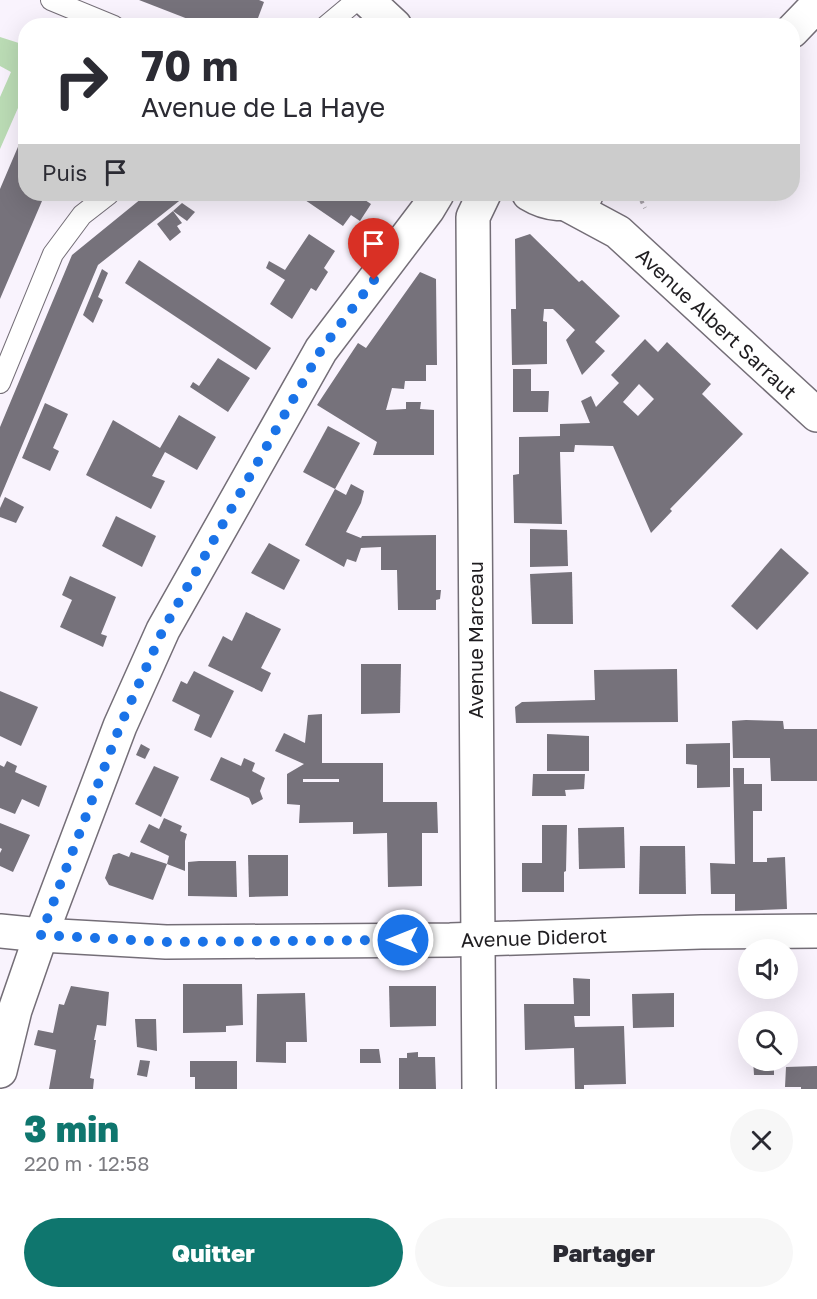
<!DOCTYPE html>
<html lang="fr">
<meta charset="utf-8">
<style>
:root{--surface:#fff;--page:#f7f7f7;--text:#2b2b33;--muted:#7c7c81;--accent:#0f766e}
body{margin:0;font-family:"Golos Text",sans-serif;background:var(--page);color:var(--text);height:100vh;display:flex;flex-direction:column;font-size:22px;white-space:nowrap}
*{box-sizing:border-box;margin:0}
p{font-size:20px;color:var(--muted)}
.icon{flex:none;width:33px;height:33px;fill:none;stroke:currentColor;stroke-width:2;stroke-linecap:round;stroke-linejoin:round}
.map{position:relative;height:1089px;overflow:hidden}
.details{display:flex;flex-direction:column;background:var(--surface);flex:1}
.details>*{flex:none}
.top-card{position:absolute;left:18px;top:18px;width:782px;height:183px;border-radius:24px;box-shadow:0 6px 24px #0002;background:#fff;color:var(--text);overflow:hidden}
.fabs{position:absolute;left:738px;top:939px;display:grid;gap:12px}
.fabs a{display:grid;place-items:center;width:60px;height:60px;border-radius:50%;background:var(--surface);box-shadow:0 6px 24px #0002;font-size:30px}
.pin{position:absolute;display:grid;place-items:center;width:51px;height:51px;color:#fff;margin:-62px -26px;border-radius:50% 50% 50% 0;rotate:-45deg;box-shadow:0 0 6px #0007}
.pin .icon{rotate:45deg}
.me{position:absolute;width:66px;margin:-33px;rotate:270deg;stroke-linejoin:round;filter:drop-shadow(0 0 4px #0008)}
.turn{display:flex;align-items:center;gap:21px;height:126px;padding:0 24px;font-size:27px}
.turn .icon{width:78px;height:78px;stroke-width:2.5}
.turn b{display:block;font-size:42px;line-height:51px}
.then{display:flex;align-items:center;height:57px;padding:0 24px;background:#0003;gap:12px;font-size:22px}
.round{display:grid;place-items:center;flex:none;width:63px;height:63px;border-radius:32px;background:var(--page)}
.headline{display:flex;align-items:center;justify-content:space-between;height:102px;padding:0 24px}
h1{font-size:36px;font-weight:800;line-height:45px;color:var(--accent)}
.button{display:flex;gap:12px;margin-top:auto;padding:12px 24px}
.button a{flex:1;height:69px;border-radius:36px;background:var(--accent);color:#fff;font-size:24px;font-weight:800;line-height:69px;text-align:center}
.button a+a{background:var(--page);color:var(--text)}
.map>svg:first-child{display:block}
.green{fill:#bbdcb5}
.building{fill:#76727b;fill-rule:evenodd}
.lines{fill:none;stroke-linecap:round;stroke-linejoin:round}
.service-casing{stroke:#746e77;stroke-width:22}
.minor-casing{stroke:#746e77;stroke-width:36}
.tertiary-casing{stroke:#746e77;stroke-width:36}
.path{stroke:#a8a3aa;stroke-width:4;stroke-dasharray:3 4.5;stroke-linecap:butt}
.service{stroke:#fff;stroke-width:20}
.minor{stroke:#fff;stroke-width:33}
.tertiary{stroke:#fff;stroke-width:33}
.route{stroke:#1a73e8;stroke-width:10;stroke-dasharray:0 18}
.labels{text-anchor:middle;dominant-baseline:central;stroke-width:4.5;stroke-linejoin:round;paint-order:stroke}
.street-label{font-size:20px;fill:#1f1d20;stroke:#fff}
</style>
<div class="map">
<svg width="817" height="1089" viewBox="0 0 817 1089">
<rect width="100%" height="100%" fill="#f9f3fd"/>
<polygon class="green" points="0,37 25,45 25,92 0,149 0,97 11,72 0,66"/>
<g class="building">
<polygon points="139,0 259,0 264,2 255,26 206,26"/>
<polygon points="26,128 26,194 45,194 0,299 0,189"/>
<polygon points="147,194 188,194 98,265 0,498 0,427 72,255"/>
<polygon points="309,194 364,194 362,198 371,204 360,221 351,215 343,226 305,200"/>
<polygon points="182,203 195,212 187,221 173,211"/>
<polygon points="173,211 182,223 177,226 181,232 170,241 157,224"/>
<polygon points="309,234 335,251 324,268 328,272 316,291 311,288 292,319 270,304 285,280 266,268 269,261 285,270"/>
<polygon points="530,234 579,282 582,280 620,316 595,342 605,351 582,375 566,340 575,330 553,309 544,309 543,321 547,322 547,364 512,365 511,309 516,309 515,239"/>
<polygon points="139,260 271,348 256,370 125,283"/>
<polygon points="102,269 108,273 98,297 103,300 93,323 83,315"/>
<polygon points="420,272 436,279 437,365 426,365 426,381 405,381 404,389 392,388 386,410 406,409 406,402 421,402 420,409 434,410 434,455 373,455 377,442 317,405 358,343 366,348"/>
<path d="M645,339L658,352L667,342L711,384L702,394L743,434L670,509L672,511L651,533L613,446L575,445L574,452H560L562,524L514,523L513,475L519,474V437L560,436V424L590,423L581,401L591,396L596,407L619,383L611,375ZM639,384L654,399L638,416L623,402Z"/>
<polygon points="218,358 250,378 228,412 190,387 193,382 199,386"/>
<polygon points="513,369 531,369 531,391 549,391 548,412 513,412"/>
<polygon points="45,403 68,414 53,448 59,451 50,471 22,458"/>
<polygon points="179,415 216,437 197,470 165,452 152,476 165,481 151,509 86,475 113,420 160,448"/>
<polygon points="328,426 360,443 335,489 303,472"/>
<polygon points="351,484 364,491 361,503 346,532 361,538 362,536 436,535 436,590 441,590 440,599 436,600 436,610 398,610 397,570 381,570 381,547 361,548 356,562 347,559 344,567 305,545 335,489 346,495"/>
<polygon points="5,497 24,507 16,523 0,517 0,508"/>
<polygon points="116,516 156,536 142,567 102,546"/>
<polygon points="530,529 567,530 568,566 530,567"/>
<polygon points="269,543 300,560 284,590 251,573"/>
<polygon points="781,548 809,573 757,630 731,606"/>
<polygon points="572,572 573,624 532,624 530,574"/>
<polygon points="70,576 116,597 101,634 107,636 103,647 60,627 72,600 62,595"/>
<polygon points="246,612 281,629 261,668 271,673 262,692 208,666 223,636 232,641"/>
<polygon points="361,664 401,664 400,713 361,714"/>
<polygon points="677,669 678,722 516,723 515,707 522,702 595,700 594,670"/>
<polygon points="194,671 234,691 211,738 194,730 200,715 172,701 181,681 187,684"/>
<polygon points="0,691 38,707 21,746 0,736"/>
<path d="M322,714V763H383V802H437L438,833H422V886L388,887L387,833L353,834V822L299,823L300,805L287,804V774L304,764L275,751L284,733L305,743L308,715ZM303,779H339V782H303Z"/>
<polygon points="746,720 783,721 784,729 817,729 817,781 771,781 770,758 733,758 732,721"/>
<polygon points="547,734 589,736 589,771 547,771"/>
<polygon points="730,743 730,787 697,788 697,765 686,764 686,744"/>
<polygon points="141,744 150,749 145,759 136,755"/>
<polygon points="221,757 241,766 244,758 255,763 252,771 265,778 260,791 263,799 252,805 249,798 210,780"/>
<polygon points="7,761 17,766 15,772 47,786 39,807 22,799 15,814 0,808 0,765 4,767"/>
<polygon points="154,766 179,777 161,817 135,804"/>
<polygon points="733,768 744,768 744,784 762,784 762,811 753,811 753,862 767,862 767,858 785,857 787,909 735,911 735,894 711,894 710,863 735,864"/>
<polygon points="533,774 585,774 584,789 565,790 566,796 532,796"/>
<polygon points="164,818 182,826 180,831 187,834 185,841 185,871 167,864 169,856 140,842 149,824 159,829"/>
<polygon points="0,823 30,835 13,872 0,866 0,853 2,849 0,848"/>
<polygon points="542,825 567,825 566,871 564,872 564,892 522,892 522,863 542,863"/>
<polygon points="624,827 625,868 579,869 578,828"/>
<polygon points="640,846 685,846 686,894 639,894"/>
<polygon points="131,852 167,864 153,900 109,885 105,878 113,855 119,853 129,857"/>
<polygon points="248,855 288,855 288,896 249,897"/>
<polygon points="199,861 236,861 237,897 188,896 188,862"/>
<polygon points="573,978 590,979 590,1016 574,1016 575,1027 624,1026 626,1084 584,1085 584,1089 575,1089 574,1048 525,1050 524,1004 574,1004"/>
<polygon points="183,984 242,984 243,1025 226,1026 226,1032 183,1033"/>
<polygon points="71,986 109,992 106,1026 97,1025 94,1040 96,1040 90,1078 94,1079 93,1089 49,1089 56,1050 34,1045 38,1030 53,1033 59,1004 64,1005"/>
<polygon points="389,986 436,986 436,1026 390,1027"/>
<polygon points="305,993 307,1042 286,1042 286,1063 256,1062 257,994"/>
<polygon points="674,993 674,1027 633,1028 632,994"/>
<polygon points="135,1019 156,1019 157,1051 137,1047"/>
<polygon points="360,1049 379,1049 381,1063 360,1063"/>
<polygon points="418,1052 418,1057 435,1057 436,1089 399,1089 399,1058 407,1058 407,1053"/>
<polygon points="140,1060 150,1061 147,1077 137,1075"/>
<polygon points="753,1060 774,1060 774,1075 754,1075"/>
<polygon points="190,1061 237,1061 237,1089 195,1089 195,1077 190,1077"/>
<polygon points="817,1066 817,1089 801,1089 801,1087 785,1087 786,1067"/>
</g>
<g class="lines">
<defs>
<g id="service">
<polyline points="51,0 114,26"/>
<polyline points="326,26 357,0"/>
<polyline points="0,383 53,254 82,215 109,194"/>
</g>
<g id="minor">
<polyline points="792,31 817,5"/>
<polyline points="0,931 41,935 166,942 450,940 701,932 817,931"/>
<polyline points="0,1071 15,1010 41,935 120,726 163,630 321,350 428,209 437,194"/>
<polyline points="479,1089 473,217 484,194"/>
</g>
<g id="tertiary">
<polyline points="367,0 395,26"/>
<path d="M529,194C547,205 568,208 586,195"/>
<polyline points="566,204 618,232 817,415"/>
</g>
</defs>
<use href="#service" class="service-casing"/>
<use href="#minor" class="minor-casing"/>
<use href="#tertiary" class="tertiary-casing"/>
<g class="path">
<polyline points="428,24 432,19 440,26"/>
<polyline points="638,194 645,208"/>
</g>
<use href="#service" class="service"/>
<use href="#minor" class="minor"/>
<use href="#tertiary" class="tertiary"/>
</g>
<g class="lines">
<polyline class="route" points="374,280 321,350 163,630 120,726 41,935 166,942 403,940"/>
</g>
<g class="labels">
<g class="street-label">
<text transform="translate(717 323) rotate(43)">Avenue Albert Sarraut</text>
<text transform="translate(475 640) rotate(-90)">Avenue Marceau</text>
<text transform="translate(534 937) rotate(-2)">Avenue Diderot</text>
</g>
</g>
</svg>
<div class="fabs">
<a><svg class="icon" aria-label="sound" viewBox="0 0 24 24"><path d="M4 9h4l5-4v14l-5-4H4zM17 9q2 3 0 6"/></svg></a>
<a><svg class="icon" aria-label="search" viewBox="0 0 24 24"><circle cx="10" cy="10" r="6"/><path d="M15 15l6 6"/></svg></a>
</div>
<div class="pin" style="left:374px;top:280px;background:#d93025"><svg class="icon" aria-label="arrive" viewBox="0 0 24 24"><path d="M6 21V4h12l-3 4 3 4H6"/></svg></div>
<svg class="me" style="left:403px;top:940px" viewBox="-20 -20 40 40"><circle r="17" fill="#1a73e8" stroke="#fff" stroke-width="3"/><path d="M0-11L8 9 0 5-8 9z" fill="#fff"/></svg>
<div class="top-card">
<div class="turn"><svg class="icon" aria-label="right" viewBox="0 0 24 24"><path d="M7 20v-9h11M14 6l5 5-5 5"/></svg><div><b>70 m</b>Avenue de La Haye</div></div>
<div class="then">Puis<svg class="icon" aria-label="arrive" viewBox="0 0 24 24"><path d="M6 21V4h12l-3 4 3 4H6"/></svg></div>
</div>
</div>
<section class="details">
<div class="headline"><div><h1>3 min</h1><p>220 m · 12:58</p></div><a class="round"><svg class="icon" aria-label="close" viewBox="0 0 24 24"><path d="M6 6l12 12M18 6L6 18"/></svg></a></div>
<div class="button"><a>Quitter</a><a>Partager</a></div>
</section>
